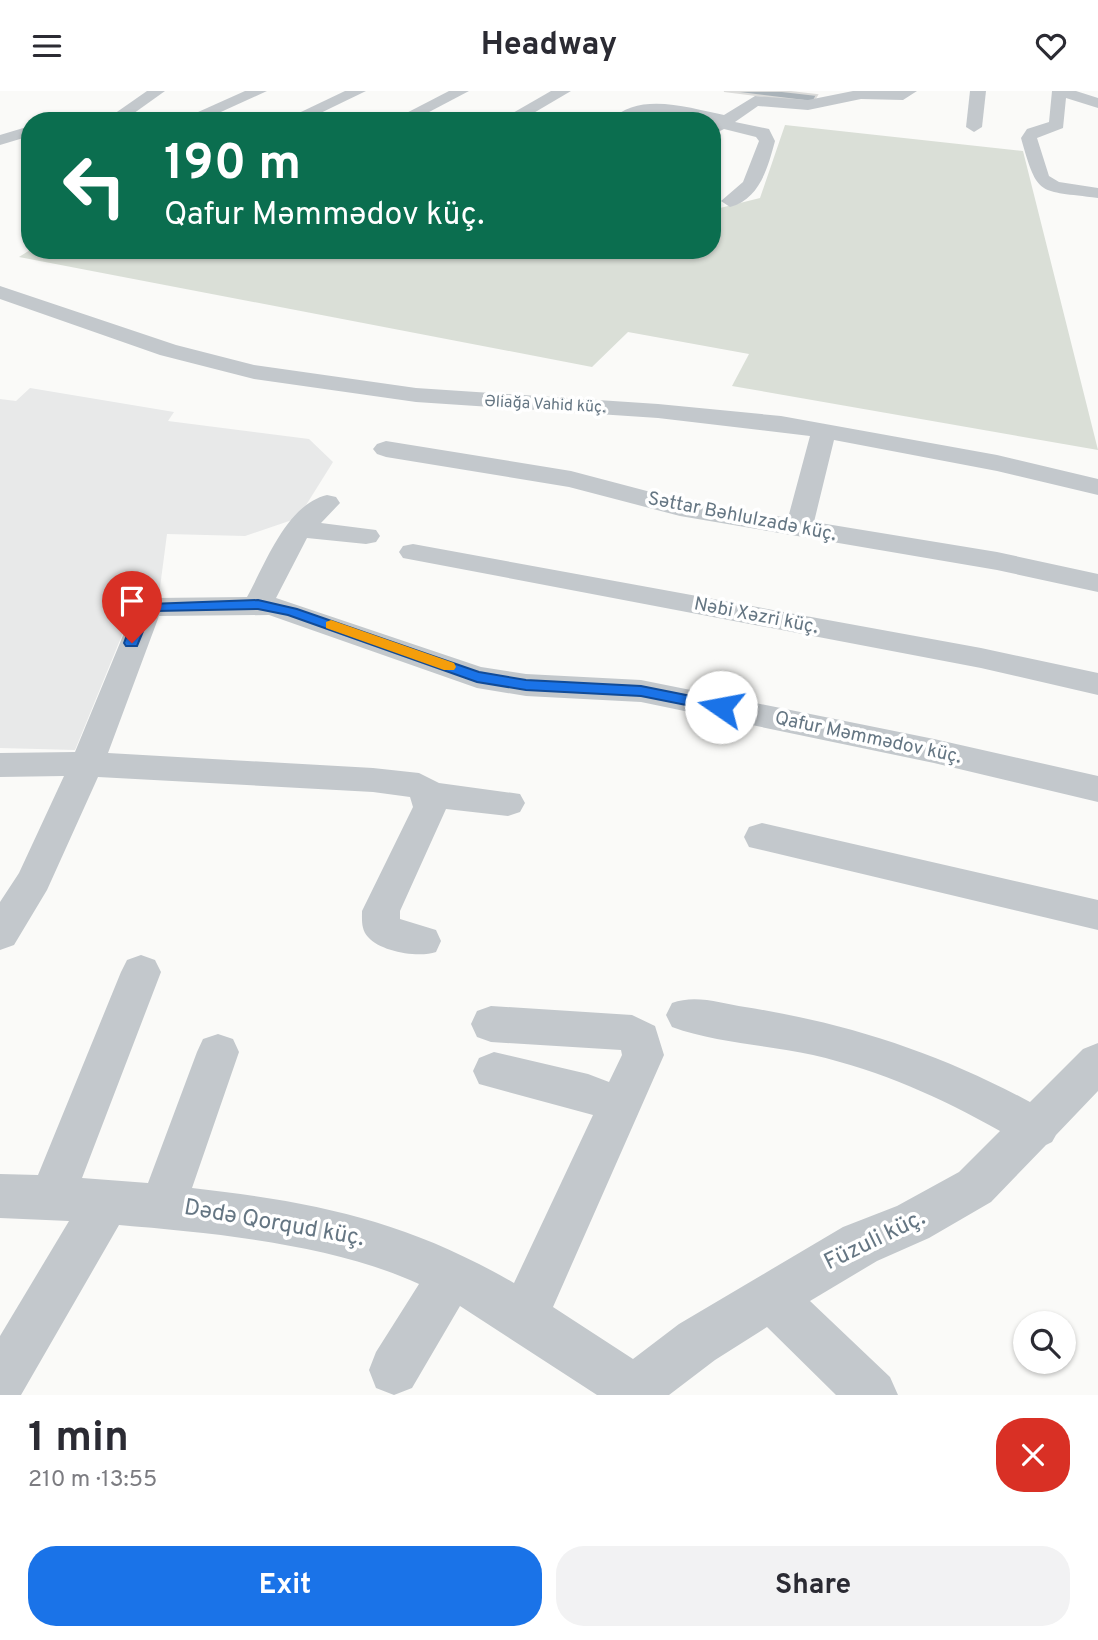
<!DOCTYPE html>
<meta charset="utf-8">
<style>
:root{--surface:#fff;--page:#f2f2f3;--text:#2b2b33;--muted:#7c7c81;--accent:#1a73e8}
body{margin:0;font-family:Overpass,sans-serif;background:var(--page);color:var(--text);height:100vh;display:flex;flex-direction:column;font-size:26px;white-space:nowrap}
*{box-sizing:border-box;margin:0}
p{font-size:23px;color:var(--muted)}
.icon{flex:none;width:38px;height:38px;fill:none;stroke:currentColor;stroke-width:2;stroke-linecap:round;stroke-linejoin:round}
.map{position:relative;height:1304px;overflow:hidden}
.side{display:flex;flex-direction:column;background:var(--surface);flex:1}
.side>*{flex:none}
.hud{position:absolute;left:21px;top:21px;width:700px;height:147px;border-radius:28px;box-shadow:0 2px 5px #0004;background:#0b6e4f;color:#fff;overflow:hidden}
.fabs{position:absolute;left:1013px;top:1220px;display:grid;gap:14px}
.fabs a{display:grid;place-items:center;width:63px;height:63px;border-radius:50%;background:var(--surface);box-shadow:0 2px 5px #0004;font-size:35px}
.pin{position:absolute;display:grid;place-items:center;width:60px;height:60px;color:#fff;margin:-72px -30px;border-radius:50% 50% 50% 0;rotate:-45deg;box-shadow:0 0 7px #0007}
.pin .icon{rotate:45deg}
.me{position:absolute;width:77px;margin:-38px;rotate:282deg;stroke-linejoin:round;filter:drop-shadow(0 0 5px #0008)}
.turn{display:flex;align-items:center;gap:24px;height:147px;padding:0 28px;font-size:32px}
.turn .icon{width:91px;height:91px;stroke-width:2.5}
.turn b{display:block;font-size:49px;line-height:60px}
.round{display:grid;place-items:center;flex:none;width:74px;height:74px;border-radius:28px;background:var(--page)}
.summary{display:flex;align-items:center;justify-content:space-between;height:119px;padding:0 28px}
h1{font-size:42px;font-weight:700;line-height:52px}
.cta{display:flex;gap:14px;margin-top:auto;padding:14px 28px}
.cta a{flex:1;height:80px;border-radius:28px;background:var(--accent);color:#fff;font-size:28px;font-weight:700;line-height:80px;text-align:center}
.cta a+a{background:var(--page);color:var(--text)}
header{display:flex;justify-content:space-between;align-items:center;height:91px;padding:0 28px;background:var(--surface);font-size:32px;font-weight:700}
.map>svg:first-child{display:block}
.built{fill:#e8e9e9}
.green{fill:#dadfd7}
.building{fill:#aab3b9;stroke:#dcdcda;stroke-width:2}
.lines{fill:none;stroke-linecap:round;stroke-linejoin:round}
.minor{fill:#c3c8cc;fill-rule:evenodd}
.route{fill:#1a73e8;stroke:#114b97;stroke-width:2}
.slow{fill:#f59e0b}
.labels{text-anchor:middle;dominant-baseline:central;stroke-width:7;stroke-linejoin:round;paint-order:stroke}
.far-street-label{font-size:16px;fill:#657683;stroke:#fff}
.street-label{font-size:19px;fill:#657683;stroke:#fff}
.near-street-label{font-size:23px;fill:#657683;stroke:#fff}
</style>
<header><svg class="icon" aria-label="menu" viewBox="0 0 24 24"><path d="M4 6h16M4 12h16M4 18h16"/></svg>Headway<svg class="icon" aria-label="heart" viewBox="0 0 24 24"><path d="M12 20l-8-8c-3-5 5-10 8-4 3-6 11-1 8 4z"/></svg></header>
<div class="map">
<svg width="1098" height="1304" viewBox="0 0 1098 1304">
<rect width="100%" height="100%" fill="#fafaf8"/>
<polygon class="built" points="30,297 174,321 168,330 309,348 333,371 298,427 245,445 167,443 159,504 138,505 75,659 0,657 0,308 16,310"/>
<polygon class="green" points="785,34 1023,60 1098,359 732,295 749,263 628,241 592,276 19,166 30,159 712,159 712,119 760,107"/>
<polygon class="building" points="724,0 782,0 817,4 813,11"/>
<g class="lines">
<g class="minor">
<polygon points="147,0 165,0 123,30 104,30"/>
<polygon points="245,0 267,0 201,30 178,30"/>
<polygon points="345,0 366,0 304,30 282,30"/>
<polygon points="449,0 469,0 412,30 391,30"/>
<polygon points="551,0 571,0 520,30 499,30"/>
<path d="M853,0H917L903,9L861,8L808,19L758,15L735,31L769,38L775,50C768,76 760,108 730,116L721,110L743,91L759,50L756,46L724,38L712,44V30L655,21L631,30H610C639,0 688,17 724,24L755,5L808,9Z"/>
<polygon points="970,0 986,0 982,36 974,41 966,36"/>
<path d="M1052,0H1076L1098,7V17L1066,7L1063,37L1037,47L1049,85L1059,91L1098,97V107C1038,99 1038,107 1021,47L1027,38L1049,31Z"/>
<polygon points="30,35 30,45 0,54 0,44"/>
<polygon points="0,195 176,254 254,274 416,297 658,313 781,325 997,364 1098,388 1098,404 997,380 834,349 814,431 997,461 1098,483 1098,501 997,479 680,425 569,396 386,366 377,363 373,358 377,353 386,350 571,380 681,409 788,427 810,345 658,327 416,311 254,288 160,264 0,208"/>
<path d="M327,404L336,406L340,412L321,432L376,439L380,445L376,451L366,453L307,447L276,507L481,576L526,583L641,589L934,648L1098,685V711L934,672L641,611L526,605L477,597L269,524L159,525L108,662L373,677L419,682L439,692L520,703L525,712L520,721L508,725L446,718L400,820V828L436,839L441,850L436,861C419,867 381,861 368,846C361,839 362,829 362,820L413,716L410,706L373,701L98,686L47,799L14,854L0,859V811L19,782L64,685L0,686V662L75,661L136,513L154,507L247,506C266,472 286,414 327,404Z"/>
<polygon points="413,453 981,557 1098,582 1098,604 981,577 403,467 399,461 403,455"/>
<polygon points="762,732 1098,809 1098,839 749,756 744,746 749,736"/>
<path d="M141,864L155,869L161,881L82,1087L148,1092L197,961L203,948L218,943L233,948L239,961L192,1097C315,1111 405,1129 514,1192L593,1024L479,993L473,980L479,967L494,961L588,983L609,991L622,964L621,959L491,951L477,946L471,933L477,920L491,915L632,924L655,935L664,964L553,1216L633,1268L679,1233L843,1136L897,1115L959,1081L1000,1040C940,1006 881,980 813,964C767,954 716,952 672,936L666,924L672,912C695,903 721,912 745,916C847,932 939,962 1030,1011L1083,958L1098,952V1000L1056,1044L1052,1051L1046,1054L991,1111L929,1147L877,1170L810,1210L890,1286L898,1304H836L767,1236L715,1269L669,1304H597L460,1215L412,1297L394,1304L376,1297L369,1279L376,1261L419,1193C332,1153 214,1142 119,1134L21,1304H0V1245L69,1130L0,1127V1083L38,1084L121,881L127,869Z"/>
</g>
</g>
<path class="route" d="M258,509L297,518L479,581L526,589L641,595L721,611L729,616L721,621L641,605L526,599L477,591L288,524L258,518L156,520L148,528L137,555H126L124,552C130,537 134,520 149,513Z"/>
<polygon class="slow" points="331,529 454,572 456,576 454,579 444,579 326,537 326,531"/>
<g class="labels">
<g class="far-street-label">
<text transform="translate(545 314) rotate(3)">Əliağa Vahid küç.</text>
</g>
<g class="street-label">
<text transform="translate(742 426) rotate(11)">Səttar Bəhlulzadə küç.</text>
<text transform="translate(756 525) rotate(11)">Nəbi Xəzri küç.</text>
<text transform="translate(868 647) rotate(12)">Qafur Məmmədov küç.</text>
</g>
<g class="near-street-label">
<text transform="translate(274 1133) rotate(10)">Dədə Qorqud küç.</text>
<text transform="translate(875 1150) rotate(-26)">Füzuli küç.</text>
</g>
</g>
</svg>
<div class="fabs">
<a><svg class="icon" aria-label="search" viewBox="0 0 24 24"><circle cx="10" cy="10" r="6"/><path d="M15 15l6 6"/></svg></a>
</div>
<div class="pin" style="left:132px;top:552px;background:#d93025"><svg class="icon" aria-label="arrive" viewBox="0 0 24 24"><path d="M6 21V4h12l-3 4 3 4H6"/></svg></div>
<svg class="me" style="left:721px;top:616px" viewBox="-20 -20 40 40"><circle r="19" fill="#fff"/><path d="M0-13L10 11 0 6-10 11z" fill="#1a73e8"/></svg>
<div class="hud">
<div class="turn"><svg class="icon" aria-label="left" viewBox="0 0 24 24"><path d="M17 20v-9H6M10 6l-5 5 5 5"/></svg><div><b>190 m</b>Qafur Məmmədov küç.</div></div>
</div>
</div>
<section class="side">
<div class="summary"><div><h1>1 min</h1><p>210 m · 13:55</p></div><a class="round" style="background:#d93025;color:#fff"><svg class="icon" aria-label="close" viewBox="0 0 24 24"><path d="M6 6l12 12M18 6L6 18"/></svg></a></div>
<div class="cta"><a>Exit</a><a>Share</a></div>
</section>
